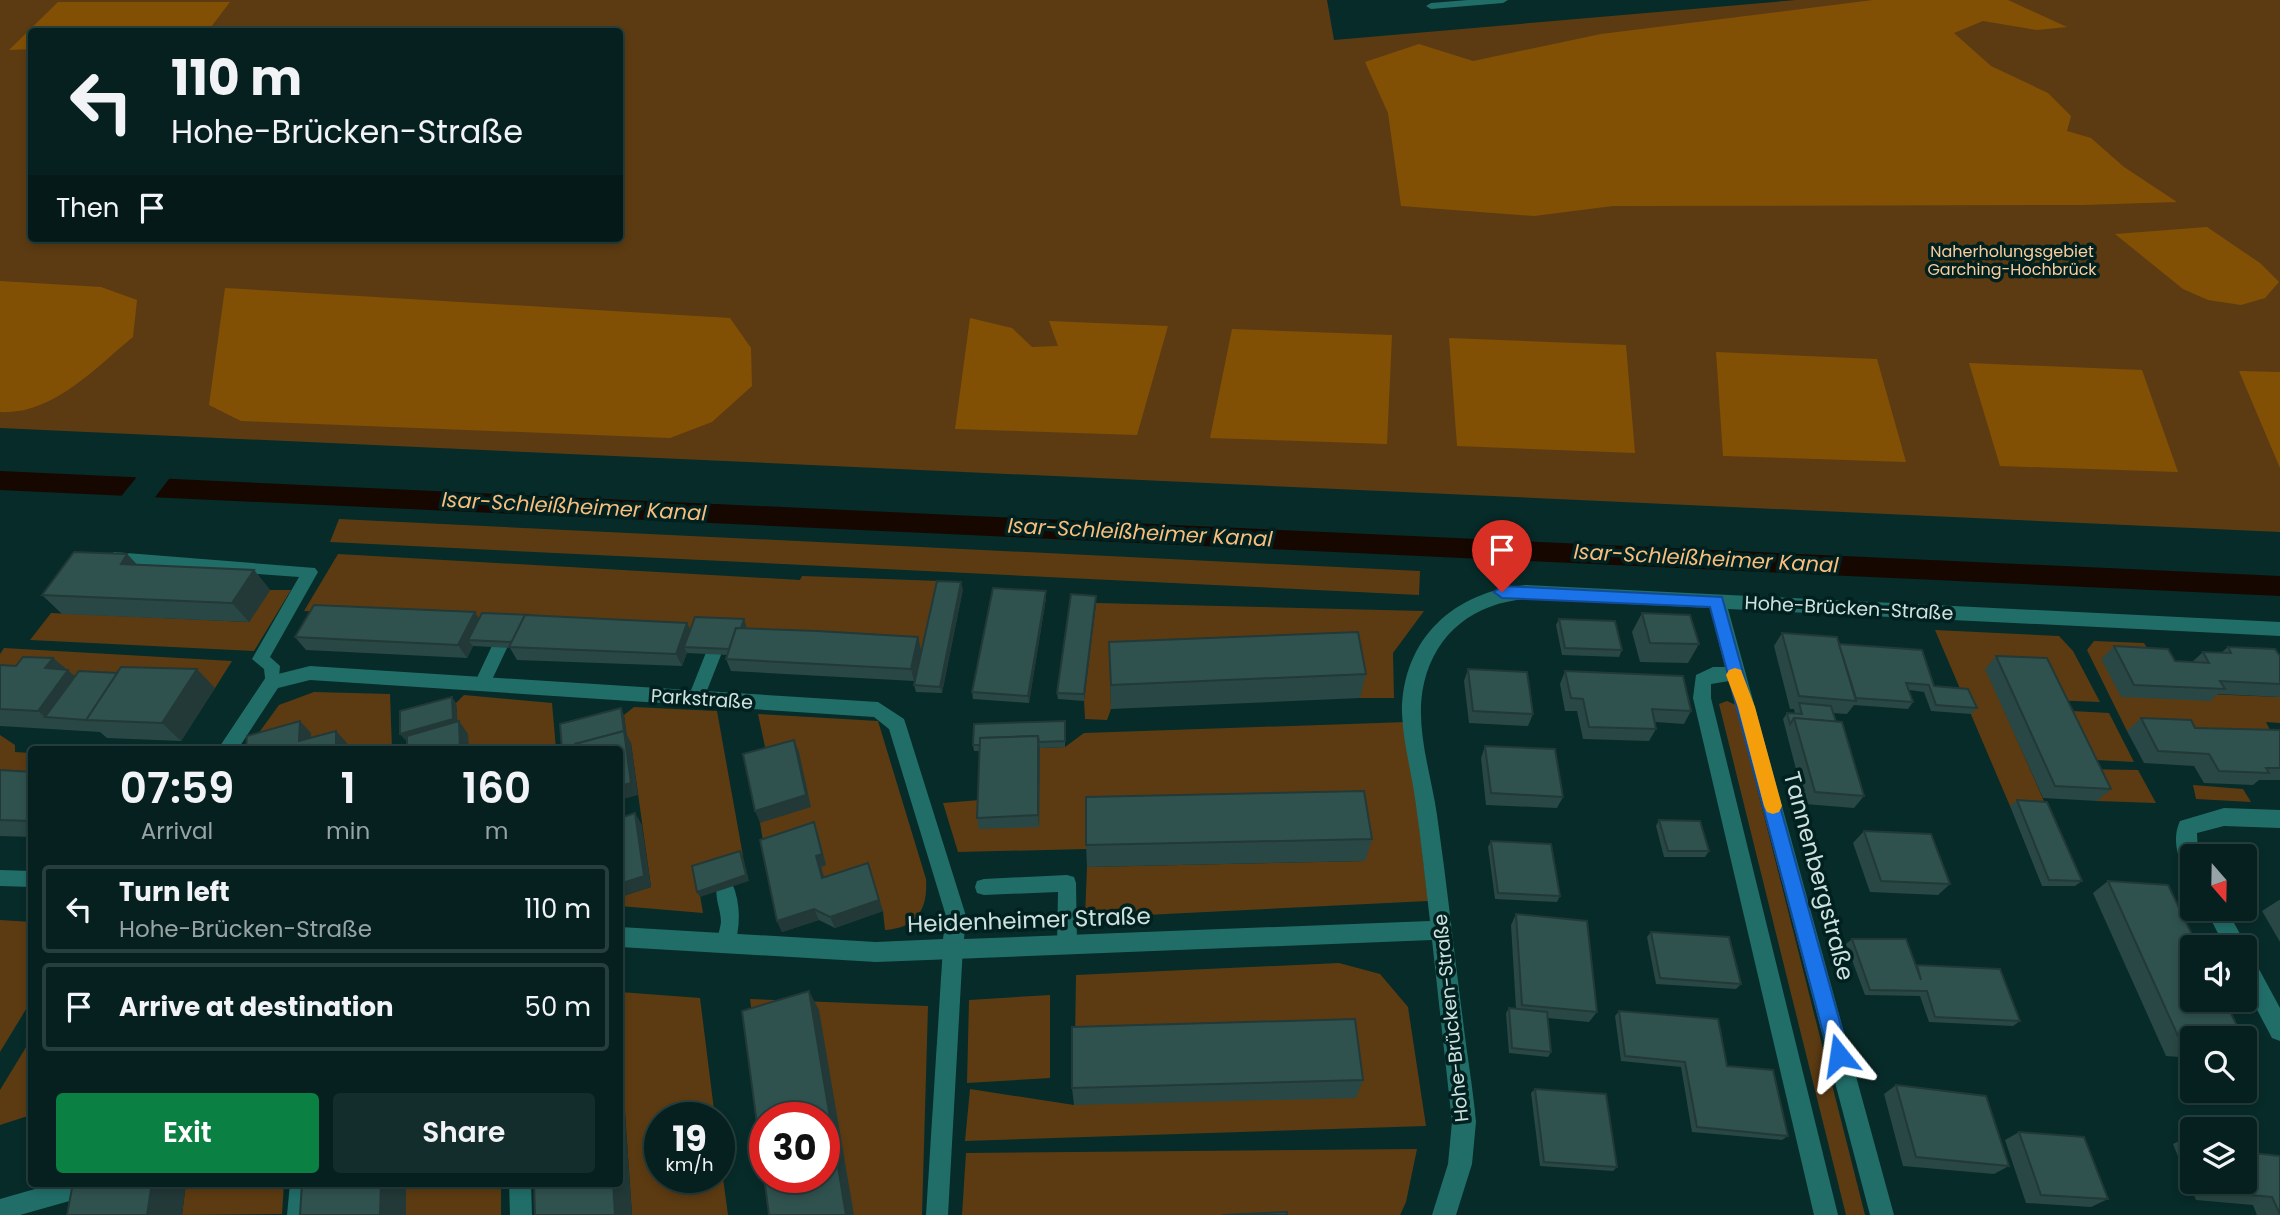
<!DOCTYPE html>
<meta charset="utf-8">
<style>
:root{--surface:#05201f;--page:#132d2c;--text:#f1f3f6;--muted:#97a3a4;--line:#263e3d;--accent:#0b8043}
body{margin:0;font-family:Poppins,sans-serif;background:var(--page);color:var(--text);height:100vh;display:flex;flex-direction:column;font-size:26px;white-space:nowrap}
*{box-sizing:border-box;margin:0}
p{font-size:23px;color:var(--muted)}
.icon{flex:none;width:38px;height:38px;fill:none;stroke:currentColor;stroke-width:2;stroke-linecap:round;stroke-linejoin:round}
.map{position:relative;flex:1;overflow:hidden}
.drawer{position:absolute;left:28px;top:746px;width:595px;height:441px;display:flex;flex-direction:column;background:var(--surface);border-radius:7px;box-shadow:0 4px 10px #0003,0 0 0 2px var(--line)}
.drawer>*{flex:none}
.top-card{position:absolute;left:28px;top:28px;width:595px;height:214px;border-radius:7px;box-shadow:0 4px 10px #0003,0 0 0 2px var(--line);background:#05201f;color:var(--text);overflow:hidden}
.needle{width:46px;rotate:160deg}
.fabs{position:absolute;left:2180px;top:844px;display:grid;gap:14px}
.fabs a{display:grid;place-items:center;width:77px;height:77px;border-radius:7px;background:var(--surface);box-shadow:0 4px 10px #0003,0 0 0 2px var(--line);font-size:35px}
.speed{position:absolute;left:644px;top:1102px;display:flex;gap:14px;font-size:35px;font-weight:700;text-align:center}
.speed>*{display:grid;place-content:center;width:91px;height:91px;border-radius:50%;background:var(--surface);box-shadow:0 4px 10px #0003,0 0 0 2px var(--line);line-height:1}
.speed small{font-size:18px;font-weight:400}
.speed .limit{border:10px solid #d22;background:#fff;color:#111}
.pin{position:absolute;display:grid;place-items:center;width:60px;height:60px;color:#fff;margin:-72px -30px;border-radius:50% 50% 50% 0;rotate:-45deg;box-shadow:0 0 7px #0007}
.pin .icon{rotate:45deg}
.me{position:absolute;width:77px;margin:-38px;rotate:345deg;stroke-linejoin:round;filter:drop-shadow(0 0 5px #0008)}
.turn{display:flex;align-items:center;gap:24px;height:147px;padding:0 28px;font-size:32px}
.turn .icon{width:91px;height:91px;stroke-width:2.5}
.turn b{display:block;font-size:49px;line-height:60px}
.then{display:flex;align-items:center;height:66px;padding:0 28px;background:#0003;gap:14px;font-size:26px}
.eta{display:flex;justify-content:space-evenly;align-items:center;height:119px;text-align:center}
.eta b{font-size:42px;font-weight:600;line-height:49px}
.button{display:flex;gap:14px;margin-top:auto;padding:14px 28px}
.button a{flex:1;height:80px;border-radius:7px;background:var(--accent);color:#fff;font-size:28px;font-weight:600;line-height:80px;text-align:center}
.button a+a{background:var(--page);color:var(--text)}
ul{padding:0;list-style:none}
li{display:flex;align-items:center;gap:21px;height:88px;margin:0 14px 10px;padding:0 14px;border:4px solid var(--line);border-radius:7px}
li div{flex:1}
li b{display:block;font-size:26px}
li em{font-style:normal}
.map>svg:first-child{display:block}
.green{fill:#5c3b12;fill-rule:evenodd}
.forest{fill:#825005}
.water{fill:#160700}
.pier{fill:#072b29}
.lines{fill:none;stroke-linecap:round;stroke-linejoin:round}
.lane{fill:#216e69;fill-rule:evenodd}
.street{fill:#216e69;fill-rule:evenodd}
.wall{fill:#294744}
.shaded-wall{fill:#223937}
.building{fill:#30524f;stroke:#223937;stroke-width:2;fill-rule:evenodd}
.route{fill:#1a73e8;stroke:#114b97;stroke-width:2}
.slow{fill:#f59e0b}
.labels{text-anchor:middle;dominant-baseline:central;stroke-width:7;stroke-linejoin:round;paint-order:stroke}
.far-park-label{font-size:16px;fill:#f9cc9d;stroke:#00211f}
.street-label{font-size:19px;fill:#cfe1df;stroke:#00211f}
.water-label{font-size:21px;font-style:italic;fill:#f9bd7d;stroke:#00211f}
.near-street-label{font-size:23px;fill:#cfe1df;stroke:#00211f}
</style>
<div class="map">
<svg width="2280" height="1215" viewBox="0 0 2280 1215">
<rect width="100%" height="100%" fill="#072b29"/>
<g class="green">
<path d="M0,0H1327L1334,40L1796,0H2280V532L0,428ZM32,32H620V238H32Z"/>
<polygon points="339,519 1420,571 1419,595 330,542"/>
<polygon points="338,554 800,580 802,576 940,581 925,649 921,650 741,641 746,626 693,636 304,611"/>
<polygon points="270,590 291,590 254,651 30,640 51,613 249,622"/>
<polygon points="1096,603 1424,611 1393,653 1394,698 1360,698 1353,657 1110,667 1111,709 1107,720 1085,719 1084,700"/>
<polygon points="1935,630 2059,636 2073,651 2100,702 2049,700 1986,669 2047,808 2010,806"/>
<polygon points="2094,641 2144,643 2155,661 2206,694 2280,697 2280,723 2266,722 2271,732 2127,731 2087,650"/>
<polygon points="4,648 232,661 215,688 141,686 0,704 0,654"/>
<polygon points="314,692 390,694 392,749 311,749 311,734 247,749 279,705"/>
<polygon points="464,695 552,703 556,749 469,749 458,737 456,703"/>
<polygon points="1727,701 1736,705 1865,1215 1846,1215 1719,704"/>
<polygon points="634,707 717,711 743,856 696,872 703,913 620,906 620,897 651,887 631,743 627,739 624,715"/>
<polygon points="2054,710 2109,713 2134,762 2077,759"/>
<path d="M758,714L878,721L926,879C928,909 917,928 885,930L883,911L827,889L821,867L765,852L760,823L768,761Z"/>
<polygon points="1407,722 1428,901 1085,918 1087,867 1365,861 1087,849 958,852 943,803 980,800 1040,748 1065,747 1084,733"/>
<polygon points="0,735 15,745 15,752 31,753 31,789 0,787"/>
<polygon points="2081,769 2138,770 2156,803 2097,801"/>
<polygon points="2193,785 2243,789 2251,802 2196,799"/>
<polygon points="0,920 32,922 31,1001 0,1052"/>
<polygon points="1339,963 1380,974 1408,1007 1426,1126 965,1141 970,1089 1074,1105 1076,975"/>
<polygon points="620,992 700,998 715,1118 660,1118 660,1178 719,1178 719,1149 728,1215 632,1215 620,1039"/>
<polygon points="1050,995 1050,1078 967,1083 969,1000"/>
<polygon points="750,999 928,1006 922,1215 852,1215 816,1012 754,1030"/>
<polygon points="31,1039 31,1115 0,1125 0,1090"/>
<polygon points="1417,1149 1406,1202 1400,1215 962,1215 966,1153"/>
<polygon points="186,1183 284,1183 282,1214 182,1215"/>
<rect x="406" y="1183" width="95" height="32"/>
</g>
<g class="forest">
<polygon points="1873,0 2008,0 2067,27 2037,30 1983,21 1954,33 1991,66 2048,93 2071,116 2067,131 2091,138 2124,167 2177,202 2083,205 1613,206 1534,216 1401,206 1388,113 1365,62 1419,44 1473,61 1601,34"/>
<polygon points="58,2 230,2 208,31 32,32 31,49 9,50"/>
<polygon points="2207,227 2260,263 2279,282 2265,298 2241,305 2208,300 2183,289 2115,234"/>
<path d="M0,281L101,287L137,300L133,337C95,368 53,415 0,412Z"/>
<polygon points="225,288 730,318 751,348 752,386 712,422 670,438 241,421 209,405"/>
<polygon points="970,318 1012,328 1032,347 1058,346 1049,321 1168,326 1137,435 955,429"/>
<polygon points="1232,329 1392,335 1387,444 1210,438"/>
<polygon points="1449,338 1626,345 1635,453 1457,446"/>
<polygon points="1716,352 1877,359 1906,462 1723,456"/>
<polygon points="1969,363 2142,370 2178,472 2000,466"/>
<polygon points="2239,371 2280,372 2280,468"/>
</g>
<polygon class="water" points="0,471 2280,576 2280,596 0,490"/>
<polygon class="pier" points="140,473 172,475 152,501 119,499"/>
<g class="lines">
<g class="lane">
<polygon points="1468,0 1508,0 1503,3 1431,9 1426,6 1431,3"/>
<polygon points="114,552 315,568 318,572 270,657 280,666 278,687 266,687 264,669 252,659 299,577 114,564 106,558"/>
<polygon points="499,642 505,643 507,648 490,684 488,689 482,691 476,689 474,684 491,648 493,643"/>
<polygon points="713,649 719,650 721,655 704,698 702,703 696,705 690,703 688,698 705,655 707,650"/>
<polygon points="0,870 32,871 32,887 0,886"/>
<polygon points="1067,875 1074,877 1076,883 1077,945 1074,951 1067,954 1060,951 1057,945 1058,892 984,895 977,893 975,887 977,881 984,879"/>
<path d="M725,880L732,883C741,903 741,929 733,949L726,952L719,949C715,939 720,932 721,922C721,909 713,895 718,883Z"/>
<polygon points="953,938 960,941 963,947 948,1215 926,1215 943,947 946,941"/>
<polygon points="56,1183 81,1183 84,1189 81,1197 73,1200 20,1215 0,1215 0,1199"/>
<polygon points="290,1183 312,1183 309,1215 287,1215"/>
<polygon points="509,1183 531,1183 532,1215 510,1215"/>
</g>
<g class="street">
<path d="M1526,585L2280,622V636L1728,609L1894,1215H1870L1729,681L1711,684V698L1838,1215H1814L1693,698L1696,675L1713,667H1725L1710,608L1526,599C1475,603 1436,632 1424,683C1414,726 1431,773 1437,815C1447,884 1454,952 1463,1021C1467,1055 1473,1088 1476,1122L1472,1164L1456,1215H1432L1448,1164L1452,1122L1432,940L876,962L620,947V927L876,942L943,939L946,916L889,729L874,717L310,680L278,688L238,749H218L266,677L310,666L878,702L904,719L906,725L966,916L964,939L1430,921C1425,880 1421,839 1415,798C1411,770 1403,742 1402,713C1402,638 1455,591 1526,585Z"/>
<path d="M2224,808L2280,810V828L2224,826L2197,833L2198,856H2193V875L2186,873C2177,857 2172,838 2180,821Z"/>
<polygon points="2205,908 2226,908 2247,947 2245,950 2245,947 2225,947"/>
<polygon points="2245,955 2253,958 2280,1008 2280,1041 2272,1038 2245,987"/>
</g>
</g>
<g class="wall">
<polygon points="127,554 137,565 254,570 270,590 249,622 62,614 42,595"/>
<polygon points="963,589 942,693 916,692 914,685"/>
<polygon points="1096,596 1096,603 1084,701 1058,699 1057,693"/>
<polygon points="1046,598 1029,703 973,699 972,692"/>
<polygon points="475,612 479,619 687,623 690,629 746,625 745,628 918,637 921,650 914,681 731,671 726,659 727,655 687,653 682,666 517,660 510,648 473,646 467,658 306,650 295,637"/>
<polygon points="1642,613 1699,644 1688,663 1640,662 1632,632"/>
<polygon points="1559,619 1622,650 1619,657 1562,655 1556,625"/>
<polygon points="1782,633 1839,644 1934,686 1977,708 1971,714 1931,711 1924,692 1909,690 1913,702 1908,709 1854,705 1847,714 1833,713 1864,796 1854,808 1805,804 1783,719 1787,713 1795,714 1794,709 1790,709 1774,646"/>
<polygon points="1109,642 1366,674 1360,698 1111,709"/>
<polygon points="2114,646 2175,661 2192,662 2203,652 2221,653 2228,647 2280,656 2280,697 2218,694 2210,701 2121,697 2101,659"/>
<polygon points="1996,656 2111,789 2097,801 2043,798 1985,669"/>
<polygon points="53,658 75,676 215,688 181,741 107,738 100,732 0,726 0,665 16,666"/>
<polygon points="1468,669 1533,714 1528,726 1469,723 1464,681"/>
<polygon points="1565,671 1691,711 1684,724 1655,722 1656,729 1649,741 1583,739 1577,711 1565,711 1560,684"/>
<polygon points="2141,718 2195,728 2280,730 2280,780 2259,780 2253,785 2204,783 2194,766 2144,763 2127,731"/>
<polygon points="1065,721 1065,747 1040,748 1039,827 979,829 977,818 980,751 974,751 973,745"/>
<polygon points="1485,746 1563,797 1557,808 1486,805 1481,758"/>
<polygon points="0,770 32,772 32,837 0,836"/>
<polygon points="2017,800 2082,881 2075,886 2042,886 2010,806"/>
<polygon points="1659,820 1709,851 1705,857 1664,857 1656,826"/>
<polygon points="1864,831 1950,884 1938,895 1870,892 1853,843"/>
<polygon points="818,834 826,865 821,867 824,878 868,863 883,911 835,928 819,920 782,932 777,921"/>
<polygon points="1372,839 1365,861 1087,867 1086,845"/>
<polygon points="1491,841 1560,896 1557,902 1495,899 1488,847"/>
<polygon points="2108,881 2193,1038 2193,1058 2166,1056 2093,893"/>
<polygon points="2279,900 2280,900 2280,942 2262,911"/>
<polygon points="1516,914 1597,1012 1589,1022 1548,1018 1551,1052 1548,1057 1509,1053 1506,1013 1509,1008 1516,1009 1511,925"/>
<polygon points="1651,932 1741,984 1736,989 1656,984 1647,937"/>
<polygon points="1852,939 1916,966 1917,965 2020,1021 2013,1026 1929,1022 1920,996 1865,995 1846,944"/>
<polygon points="1619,1011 1727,1066 1788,1136 1782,1140 1692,1132 1681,1067 1621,1061 1615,1016"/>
<polygon points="1363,1080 1356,1098 1074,1105 1072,1088"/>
<polygon points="1896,1085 2009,1166 1994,1174 1903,1166 1884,1094"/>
<polygon points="1535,1089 1617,1167 1613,1171 1540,1166 1531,1093"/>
<polygon points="2019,1132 2108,1199 2091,1207 2026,1203 2005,1140"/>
<polygon points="2191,1135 2193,1135 2193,1181 2245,1181 2245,1140 2280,1215 2257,1215 2253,1205 2196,1200 2173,1144"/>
</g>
<g class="shaded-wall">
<polygon points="127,554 145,573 121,564"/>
<polygon points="254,570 270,590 249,622 232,603"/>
<polygon points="961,582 963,589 942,693 940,687"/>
<polygon points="1046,591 1046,598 1029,703 1028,696"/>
<polygon points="1096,596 1096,603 1084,701 1084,694"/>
<polygon points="475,612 483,625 468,640 473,646 467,658 458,645"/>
<polygon points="744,619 746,625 736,656 734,649"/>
<polygon points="687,623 693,636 684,647 687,653 682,666 676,654"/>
<polygon points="918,637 921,650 914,681 911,669"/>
<polygon points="53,658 89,688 45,717 38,711 45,668"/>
<polygon points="197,669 215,688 181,741 162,723"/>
<polygon points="452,697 456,703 458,725 405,740 400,734"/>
<polygon points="621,708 624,715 627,735 631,743 638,795 620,800 620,786 590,749 564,749"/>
<polygon points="300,721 311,733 311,749 299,741"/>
<polygon points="459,721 468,734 469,749 460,749"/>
<polygon points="336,731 347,743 347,749 328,749"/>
<polygon points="1038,736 1040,748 1039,827 1038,815"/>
<polygon points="794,740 799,752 811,807 760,823 755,811"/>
<polygon points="635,813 642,825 651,887 620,897 620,884"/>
<polygon points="814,822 818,834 826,865 821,867 827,889 822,878 816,856"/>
<polygon points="740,851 743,856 749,881 700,897 697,892"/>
<polygon points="868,863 883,911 835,928 830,917"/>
<polygon points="814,909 819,920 782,932 777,921"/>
<polygon points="809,991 819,1010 854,1215 846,1215"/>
<polygon points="620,1039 632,1215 615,1215 613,1183 620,1183"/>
<polygon points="152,1183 186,1183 182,1215 147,1215"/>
<polygon points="381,1183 406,1183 406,1215 380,1215"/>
</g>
<g class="building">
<polygon points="74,552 127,554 121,564 254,570 232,603 42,595"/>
<polygon points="937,581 961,582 940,687 914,685"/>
<polygon points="993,588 1046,591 1028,696 972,692"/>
<polygon points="1071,594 1096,596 1084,694 1057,693"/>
<polygon points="314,605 475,612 458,645 295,637"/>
<polygon points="482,613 532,615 525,615 512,642 468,640"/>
<polygon points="1642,613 1690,615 1699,644 1650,643"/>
<polygon points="525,615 687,623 676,654 509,647"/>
<polygon points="695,617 744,619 741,628 736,628 729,649 684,647"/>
<polygon points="1559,619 1615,621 1622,650 1565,648"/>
<polygon points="736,628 817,631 918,637 911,669 726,659"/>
<polygon points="1358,632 1366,674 1111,685 1109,642"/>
<polygon points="1782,633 1837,637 1856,701 1799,696"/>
<polygon points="1839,644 1922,650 1934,686 1968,689 1977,708 1936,705 1929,685 1906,683 1913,702 1856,698"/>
<polygon points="2114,646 2168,649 2175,661 2209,663 2203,652 2231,653 2228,647 2275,649 2280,656 2280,684 2220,681 2225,689 2134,685"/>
<polygon points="1996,656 2047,658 2111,789 2055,786"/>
<polygon points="23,657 53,658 45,668 68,670 38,711 0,709 0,665 16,666"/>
<polygon points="121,667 197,669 162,723 86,720"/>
<polygon points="1468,669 1527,672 1533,714 1473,711"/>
<polygon points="79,671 117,673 86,720 45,717"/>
<polygon points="1565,671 1683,676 1691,711 1652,709 1656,729 1589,727 1583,699 1571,698"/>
<polygon points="452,697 453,719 400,734 400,711"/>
<polygon points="1799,703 1831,706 1836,722 1794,718 1790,724 1787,713 1802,714"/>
<polygon points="621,708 624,731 575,744 575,746 562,749 560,724"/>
<polygon points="1794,718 1842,722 1864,796 1815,792"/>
<polygon points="2141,718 2191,720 2195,728 2280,730 2280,768 2266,768 2269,773 2219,771 2209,754 2158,751"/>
<polygon points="300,721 299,741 336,731 336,747 328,749 246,749 247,736"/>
<polygon points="459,721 460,749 407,749 407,736"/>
<polygon points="1065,721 1065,741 1039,742 1038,736 980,738 980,745 973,745 974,724"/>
<polygon points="624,731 631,783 620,786 620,749 575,749 575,744"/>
<polygon points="1038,736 1038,815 977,818 980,738"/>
<polygon points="794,740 806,795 755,811 743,754"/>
<polygon points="1485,746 1555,749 1563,797 1491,793"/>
<polygon points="0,770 32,772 32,821 0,820"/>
<polygon points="1364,791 1372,839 1086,845 1086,797"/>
<polygon points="2017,800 2047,802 2082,881 2049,880"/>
<polygon points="635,813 644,876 620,884 620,818"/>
<polygon points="1659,820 1700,821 1709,851 1668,851"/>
<polygon points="814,822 822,854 816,856 822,878 868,863 879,900 830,917 814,909 777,921 760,840"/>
<polygon points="1864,831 1931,834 1950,884 1881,881"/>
<polygon points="1491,841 1551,844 1560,896 1498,893"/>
<polygon points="740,851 746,875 697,892 692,866"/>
<polygon points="2108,881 2168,885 2198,947 2193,947 2193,999 2224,999 2243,1038 2193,1038 2193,1047 2183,1047"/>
<polygon points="1516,914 1587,921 1597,1012 1522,1005"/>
<polygon points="1651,932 1729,937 1741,984 1660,978"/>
<polygon points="1852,939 1906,939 1921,980 1917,965 2000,969 2020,1021 1935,1017 1927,991 1870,990"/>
<path d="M809,991L846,1215H769L742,1011ZM765,1118H824V1178H765Z"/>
<polygon points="1509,1008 1547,1012 1551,1052 1512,1048"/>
<polygon points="1619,1011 1718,1019 1727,1066 1773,1070 1788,1136 1697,1127 1685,1062 1625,1056"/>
<polygon points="1355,1019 1363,1080 1072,1088 1072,1027"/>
<polygon points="1896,1085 1986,1096 2009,1166 1916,1157"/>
<polygon points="1535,1089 1606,1094 1617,1167 1544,1162"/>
<polygon points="2019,1132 2084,1137 2108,1199 2041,1195"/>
<polygon points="2245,1140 2247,1140 2253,1153 2280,1156 2280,1214 2272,1197 2215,1192 2210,1181 2245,1181"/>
<polygon points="73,1183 152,1183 147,1215 67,1215"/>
<polygon points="302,1183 381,1183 380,1215 300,1215"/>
<polygon points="534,1183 613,1183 615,1215 535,1215"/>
<polygon points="1287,1212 1287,1215 1222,1215"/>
</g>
<polygon class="route" points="1502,586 1722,597 1849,1055 1846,1062 1839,1065 1832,1062 1829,1055 1710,607 1502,598 1494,592"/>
<polygon class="slow" points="1735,668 1741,670 1755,707 1782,806 1779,812 1773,814 1767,812 1764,806 1738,707 1726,675 1729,670"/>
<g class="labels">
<g class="far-park-label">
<text x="2012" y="251">Naherholungsgebiet<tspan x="2012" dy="18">Garching-Hochbrück</tspan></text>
</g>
<g class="street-label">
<text transform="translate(1849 608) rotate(3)">Hohe-Brücken-Straße</text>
<text transform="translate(702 699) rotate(4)">Parkstraße</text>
<text transform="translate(1451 1018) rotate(-96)">Hohe-Brücken-Straße</text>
</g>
<g class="water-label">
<text transform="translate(574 506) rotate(3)">Isar-Schleißheimer Kanal</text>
<text transform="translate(1140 532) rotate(3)">Isar-Schleißheimer Kanal</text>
<text transform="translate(1706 558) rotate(3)">Isar-Schleißheimer Kanal</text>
</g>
<g class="near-street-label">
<text transform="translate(1819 876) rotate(75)">Tannenbergstraße</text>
<text transform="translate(1029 920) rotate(-2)">Heidenheimer Straße</text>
</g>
</g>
</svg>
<div class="fabs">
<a><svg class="needle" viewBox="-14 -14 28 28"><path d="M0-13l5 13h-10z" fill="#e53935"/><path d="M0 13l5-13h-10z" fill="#97a3a4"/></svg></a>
<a><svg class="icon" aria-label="sound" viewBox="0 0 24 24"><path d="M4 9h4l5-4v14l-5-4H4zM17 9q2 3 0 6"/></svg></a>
<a><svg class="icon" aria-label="search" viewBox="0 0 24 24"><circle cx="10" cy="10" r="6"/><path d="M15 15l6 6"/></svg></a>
<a><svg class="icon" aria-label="layers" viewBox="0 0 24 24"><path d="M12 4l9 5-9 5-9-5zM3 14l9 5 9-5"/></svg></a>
</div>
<div class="speed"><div>19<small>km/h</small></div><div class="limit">30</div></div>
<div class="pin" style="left:1502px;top:592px;background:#d93025"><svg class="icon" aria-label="arrive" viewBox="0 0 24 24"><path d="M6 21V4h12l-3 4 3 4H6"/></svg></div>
<svg class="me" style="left:1839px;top:1055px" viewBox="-20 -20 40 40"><path d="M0-17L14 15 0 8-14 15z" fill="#1a73e8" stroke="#fff" stroke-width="4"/></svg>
<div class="top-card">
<div class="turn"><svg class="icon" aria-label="left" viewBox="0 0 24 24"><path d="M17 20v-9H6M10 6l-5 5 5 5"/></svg><div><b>110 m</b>Hohe-Brücken-Straße</div></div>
<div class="then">Then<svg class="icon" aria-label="arrive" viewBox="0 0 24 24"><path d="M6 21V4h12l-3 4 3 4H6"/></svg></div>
</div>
<section class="drawer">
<div class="eta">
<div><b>07:59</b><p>Arrival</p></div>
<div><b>1</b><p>min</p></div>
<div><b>160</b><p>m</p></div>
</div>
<ul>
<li><svg class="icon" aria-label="left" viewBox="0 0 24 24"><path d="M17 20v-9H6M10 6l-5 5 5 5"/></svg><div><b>Turn left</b><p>Hohe-Brücken-Straße</p></div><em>110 m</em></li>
<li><svg class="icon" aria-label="arrive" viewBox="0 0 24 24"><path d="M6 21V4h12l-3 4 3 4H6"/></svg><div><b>Arrive at destination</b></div><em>50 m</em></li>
</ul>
<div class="button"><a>Exit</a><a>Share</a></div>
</section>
</div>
